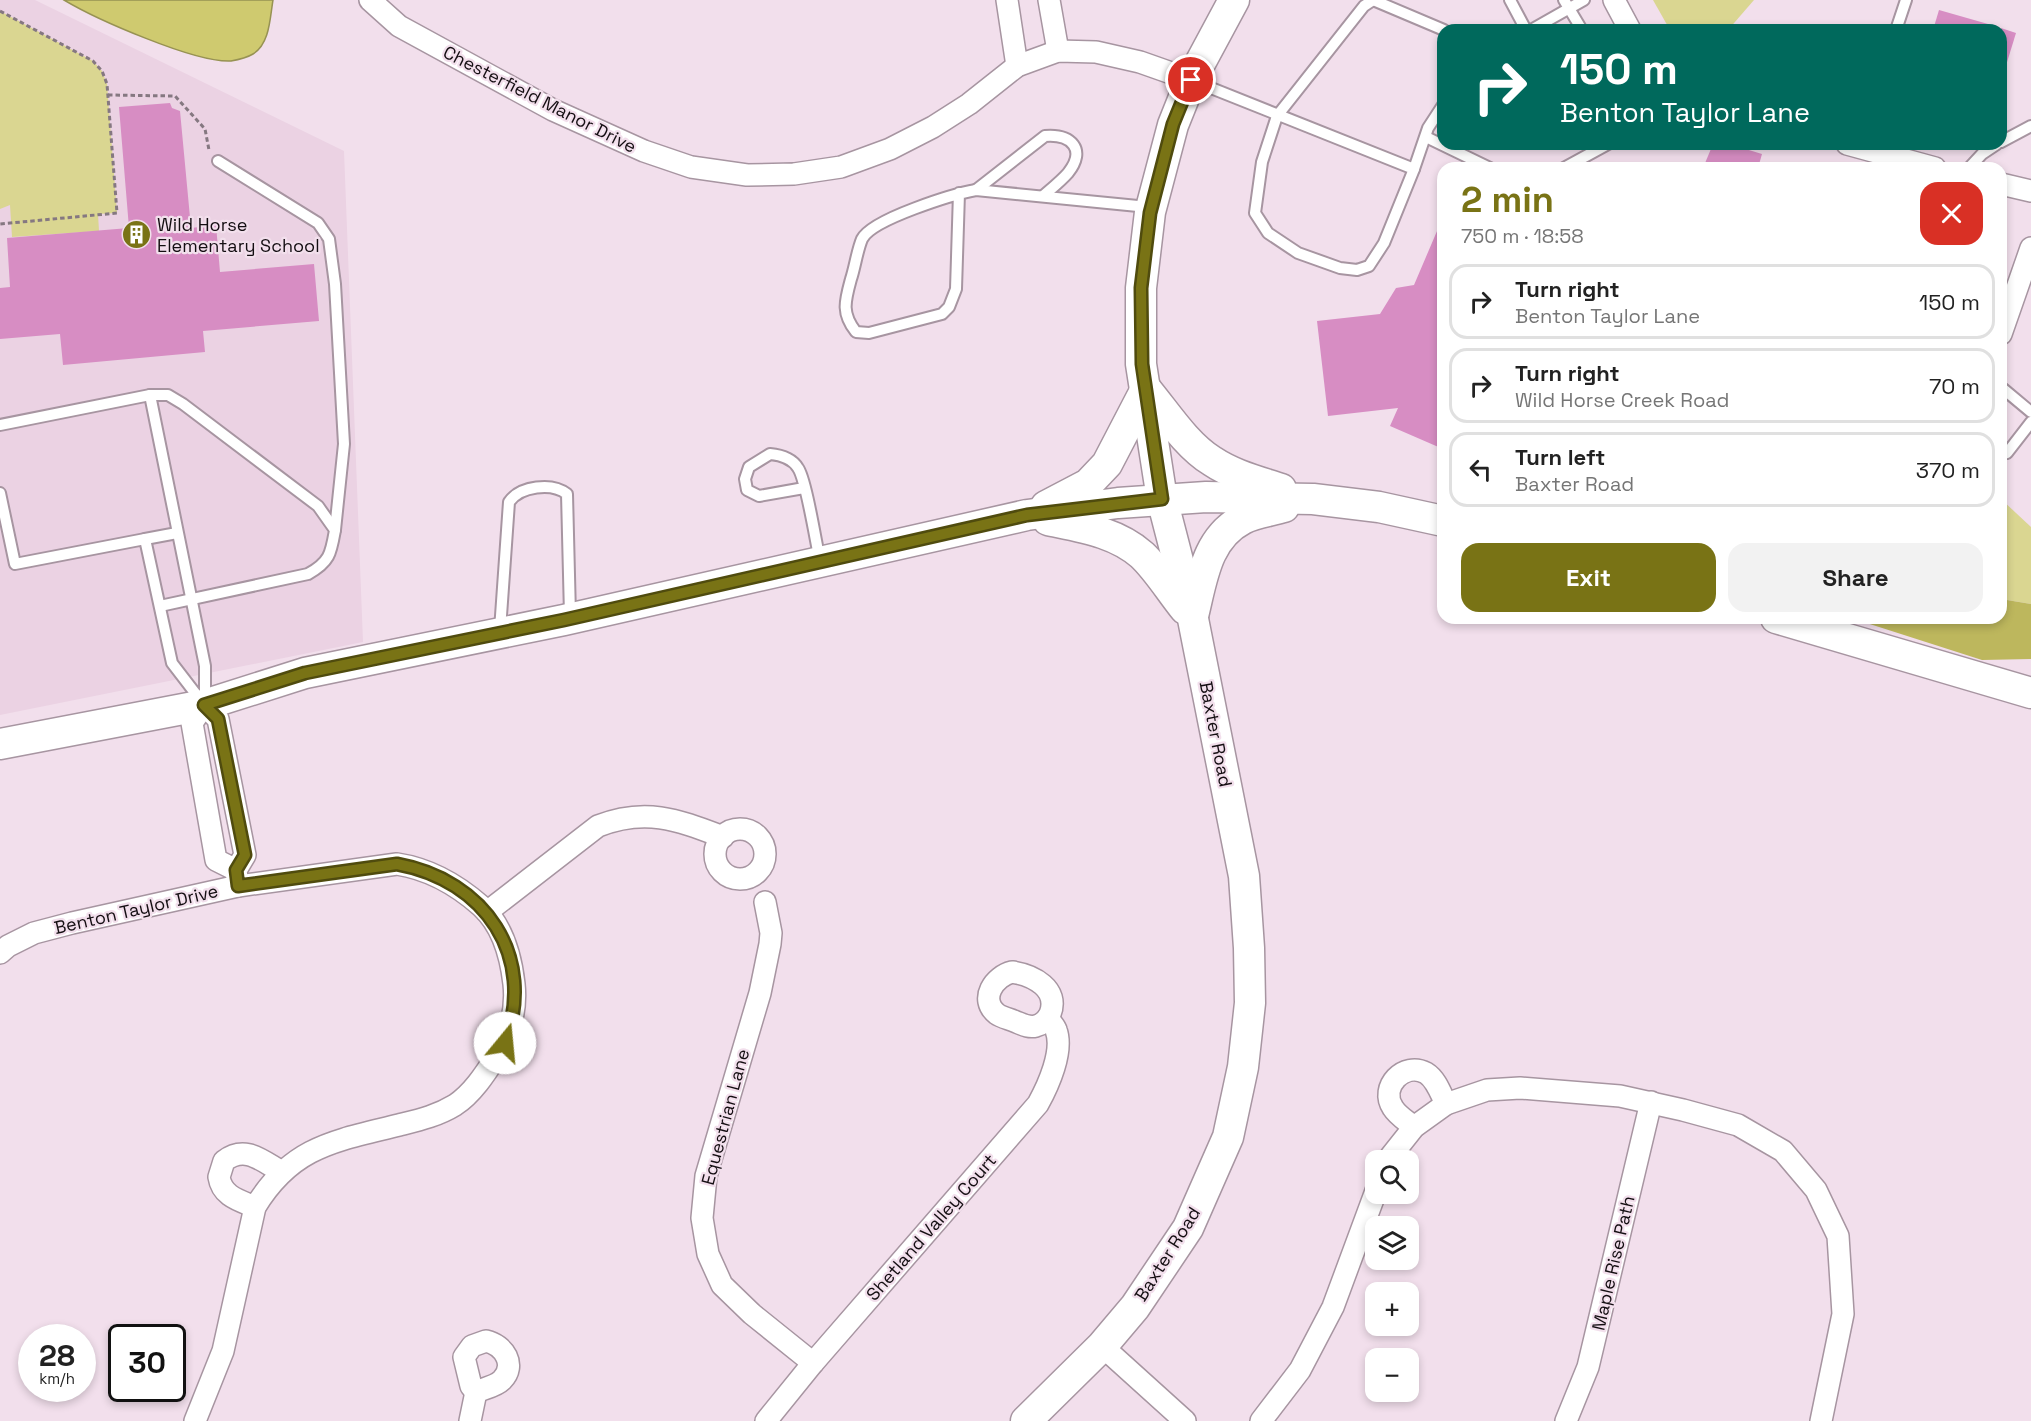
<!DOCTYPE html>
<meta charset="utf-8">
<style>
:root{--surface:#fff;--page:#f2f2f2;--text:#222;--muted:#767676;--line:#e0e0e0;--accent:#797315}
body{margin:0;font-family:"Space Grotesk",sans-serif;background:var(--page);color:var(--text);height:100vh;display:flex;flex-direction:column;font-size:22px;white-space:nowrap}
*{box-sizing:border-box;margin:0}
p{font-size:20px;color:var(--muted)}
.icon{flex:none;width:33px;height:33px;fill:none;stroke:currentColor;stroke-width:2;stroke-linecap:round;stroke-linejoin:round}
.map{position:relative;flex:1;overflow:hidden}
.details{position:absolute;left:1437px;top:162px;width:570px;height:462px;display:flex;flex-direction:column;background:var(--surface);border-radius:18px;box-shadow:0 3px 9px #0003}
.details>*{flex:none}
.top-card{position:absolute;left:1437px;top:24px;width:570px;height:126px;border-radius:18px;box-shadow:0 3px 9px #0003;background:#00695c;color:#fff;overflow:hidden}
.buttons{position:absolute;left:1365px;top:1150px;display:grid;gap:12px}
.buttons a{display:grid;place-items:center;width:54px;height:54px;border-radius:12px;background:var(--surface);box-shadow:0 3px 9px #0003;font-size:30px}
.speed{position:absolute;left:18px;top:1324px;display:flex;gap:12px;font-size:30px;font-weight:700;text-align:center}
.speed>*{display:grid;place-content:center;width:78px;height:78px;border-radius:50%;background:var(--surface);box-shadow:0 3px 9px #0003;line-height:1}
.speed small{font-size:15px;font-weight:400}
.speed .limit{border:3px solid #111;border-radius:9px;background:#fff;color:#111}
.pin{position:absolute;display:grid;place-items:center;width:51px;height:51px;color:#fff;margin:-26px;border:3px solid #fff;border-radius:50%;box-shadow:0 2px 6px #0007}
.me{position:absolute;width:66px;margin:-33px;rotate:17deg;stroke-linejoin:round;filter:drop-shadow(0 0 4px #0008)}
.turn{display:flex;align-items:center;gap:21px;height:126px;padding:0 24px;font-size:27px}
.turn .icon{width:78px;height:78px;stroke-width:2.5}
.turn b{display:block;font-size:42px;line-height:51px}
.round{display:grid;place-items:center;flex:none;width:63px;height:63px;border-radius:18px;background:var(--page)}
.summary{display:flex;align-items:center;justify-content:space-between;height:102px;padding:0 24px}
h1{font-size:36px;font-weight:700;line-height:45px;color:var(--accent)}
.primary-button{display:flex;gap:12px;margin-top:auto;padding:12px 24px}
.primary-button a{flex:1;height:69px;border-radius:18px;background:var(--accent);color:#fff;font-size:24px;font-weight:700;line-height:69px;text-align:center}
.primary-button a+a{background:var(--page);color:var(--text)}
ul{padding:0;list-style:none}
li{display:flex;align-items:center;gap:18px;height:75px;margin:0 12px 9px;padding:0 12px;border:3px solid var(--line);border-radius:18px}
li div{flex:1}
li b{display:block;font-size:22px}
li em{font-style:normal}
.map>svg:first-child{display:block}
.built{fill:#ebd2e3}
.green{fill:#dad691}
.forest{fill:#bdb75d}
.water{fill:#cfca6f;stroke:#979253;stroke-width:1.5}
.building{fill:#d78dc3}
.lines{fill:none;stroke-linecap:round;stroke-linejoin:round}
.lane-casing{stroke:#a795a1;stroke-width:14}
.street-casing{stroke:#a795a1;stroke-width:24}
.secondary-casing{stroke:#a795a1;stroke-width:33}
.path{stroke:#857881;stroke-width:3;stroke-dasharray:4.5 3;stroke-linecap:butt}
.lane{stroke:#fff;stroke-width:10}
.street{stroke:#fff;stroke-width:21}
.secondary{stroke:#fff;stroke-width:30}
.route-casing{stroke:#4f4b0e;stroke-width:15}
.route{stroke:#797315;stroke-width:10}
.labels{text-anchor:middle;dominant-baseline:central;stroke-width:4.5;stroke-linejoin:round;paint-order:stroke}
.street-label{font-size:18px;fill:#140e12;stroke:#f2dfec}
.poi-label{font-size:18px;fill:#140e12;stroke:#f2dfec;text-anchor:start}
</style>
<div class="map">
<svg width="2031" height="1421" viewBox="0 0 2031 1421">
<rect width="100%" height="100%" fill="#f2dfec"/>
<polygon class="built" points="0,0 35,0 344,151 363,642 0,715"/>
<g class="green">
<polygon points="1653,0 1754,0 1728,30 1670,30"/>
<polygon points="0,11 93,61 102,71 107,84 117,213 98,214 99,231 12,237 10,205 0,209"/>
<polygon points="2001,499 2031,527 2031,604 2001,599"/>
</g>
<polygon class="forest" points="2001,599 2031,604 2031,659 1982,660 1851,618 2001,618"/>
<path class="water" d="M64,0H273C270,17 270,44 253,54C248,57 237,60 231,61C195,63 96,19 64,0Z"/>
<g class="building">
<polygon points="1939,10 1995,26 1994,30 1933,30"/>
<polygon points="2001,28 2016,33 2004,72 2001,71"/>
<polygon points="170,103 172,108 180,111 191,228 216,225 220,272 314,264 319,321 203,331 205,352 63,365 60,334 0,339 0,288 10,287 7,238 129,228 119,107"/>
<polygon points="1713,144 1729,144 1762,154 1758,168 1703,168"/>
<polygon points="1443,217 1443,449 1390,426 1398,408 1328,416 1317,321 1380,314 1396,288 1414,285"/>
</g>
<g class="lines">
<defs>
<g id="lane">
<polyline points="1373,0 1444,30"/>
<polyline points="1510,0 1526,30"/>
<polyline points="1564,0 1582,30"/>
<polyline points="1531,30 1584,0"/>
<polyline points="1896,30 1906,0"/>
<polyline points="1191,80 1414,169 1384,243 1369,266 1357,270 1340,268 1298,253 1268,233 1255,213 1262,162 1277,116 1364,6 1373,0"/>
<polyline points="1426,137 1490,168"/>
<polyline points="2001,142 2031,126"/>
<polyline points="218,161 318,223 329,239 335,284 344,444 335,530"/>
<polyline points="1564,168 1608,144"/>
<polyline points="1969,168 1982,154 1997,144"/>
<polyline points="1414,169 1428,128 1443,105"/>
<path d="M976,190L1045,136C1071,134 1087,149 1068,173C1061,181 1051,189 1043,196"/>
<path d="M959,193L956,289L949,307L942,314L869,333L856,332C841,313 845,301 851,279C855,267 857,251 862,239C872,219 954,194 976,190L1148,207"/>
<polyline points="2001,387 2031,412"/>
<path d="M150,395H168L183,404L318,506L335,530C331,553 330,562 308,574L160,606"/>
<polyline points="0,425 150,395 205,666 205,702"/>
<polyline points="2001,449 2007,453 2031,422"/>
<path d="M804,488L759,496L747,490L745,479L749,467L770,454C781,455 792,458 798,468C806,479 816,543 820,561"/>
<polyline points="0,493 15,564 145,539 172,663 202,702"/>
<polyline points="145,539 177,533"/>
<path d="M500,630L509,502C520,486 552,482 567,494L570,615"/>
</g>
<g id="street">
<polyline points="370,0 399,26 553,110 644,151 691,167 747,175 794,174 841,167 890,149 933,127 969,104 1017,66 1058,51 1096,52 1140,62 1191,80"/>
<polyline points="1007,0 1017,66"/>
<polyline points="1049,0 1058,51"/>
<polyline points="1614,0 1630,30"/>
<polyline points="1847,144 1935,168"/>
<polyline points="2001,184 2031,191"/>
<polyline points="2001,334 2031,248"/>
<circle cx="740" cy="854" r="25"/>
<polyline points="236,870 216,860 192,723 204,705 218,719 245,855 236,870 238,886"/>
<polyline points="765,902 771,933 770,944 760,993 706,1176 702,1218 708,1254 722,1285 752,1314 813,1363"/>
<path d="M487,912L598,826C646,807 678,820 723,837"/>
<path d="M0,953L8,946L34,933L72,923L238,886L397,864C430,869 456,884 481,906C502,925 511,957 514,984C517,1011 510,1034 496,1057C485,1074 472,1094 455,1105C437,1116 419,1120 399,1125C335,1141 292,1146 255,1207L223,1351L195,1421"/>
<path d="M1012,972C1033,975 1060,989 1050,1014C1047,1020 1043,1024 1036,1026C1028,1028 1022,1024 1014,1021C1009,1019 1001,1017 997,1014C978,999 995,976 1012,972Z"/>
<path d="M1414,1127C1407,1121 1398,1116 1393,1108C1379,1087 1404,1061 1426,1073C1436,1079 1441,1094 1446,1104"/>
<polyline points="1387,1161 1414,1127 1446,1104 1487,1090 1520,1088 1620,1096 1683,1110 1738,1125 1783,1151 1816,1190 1838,1236 1843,1314 1821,1421"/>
<path d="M255,1207C238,1200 222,1196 219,1177L224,1161C245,1145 261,1160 280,1171"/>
<path d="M486,1341C504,1345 517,1365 502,1380C495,1387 484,1388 476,1392L471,1386L464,1357L472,1346Z"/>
<polyline points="1102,1346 1185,1421"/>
<polyline points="470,1421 476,1392"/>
<path d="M766,1421L813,1363L1038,1104C1048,1086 1064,1051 1056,1030C1055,1026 1050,1022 1048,1018"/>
<polyline points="1261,1421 1300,1370 1333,1307 1376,1191"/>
<polyline points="1566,1421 1588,1367 1651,1102"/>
</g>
<g id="secondary">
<path d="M1146,389C1166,413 1186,445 1212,461C1233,475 1257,481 1281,489"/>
<polyline points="1046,506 1088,484 1107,464 1146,389"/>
<path d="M1048,520C1081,527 1116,532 1142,555C1158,570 1171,592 1185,609"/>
<path d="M1193,616C1202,580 1206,538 1243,519C1255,513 1271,511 1284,507"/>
<polyline points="1776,618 2031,693"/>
<polyline points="0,744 204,705 305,673 564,620 1027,515 1118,503 1206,497 1313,499 1379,507 1443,521"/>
<polyline points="1026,1421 1102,1346 1135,1307 1188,1228 1228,1137 1243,1067 1250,1003 1249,948 1244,876 1193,619 1162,499 1141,364 1141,288 1150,212 1173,125 1191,80 1234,0"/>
</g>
</defs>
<use href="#lane" class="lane-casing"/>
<use href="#street" class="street-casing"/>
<use href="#secondary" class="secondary-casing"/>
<g class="path">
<polyline points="0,11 93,61 102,71 107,84 117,213 0,224"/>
<polyline points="108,95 175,96 205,129 209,150"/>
</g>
<use href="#lane" class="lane"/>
<use href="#street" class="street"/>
<use href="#secondary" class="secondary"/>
</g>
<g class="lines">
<defs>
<path id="route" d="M505,1043C537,956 485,880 397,864L238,886L236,870L245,855L218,719L204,705L305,673L564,620L1027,515L1162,499L1142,364L1141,288L1150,213L1173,124L1191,80"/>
</defs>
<use href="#route" class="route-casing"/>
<use href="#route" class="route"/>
</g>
<defs>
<symbol id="building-disc" viewBox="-11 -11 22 22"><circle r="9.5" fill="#797315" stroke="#f2dfec"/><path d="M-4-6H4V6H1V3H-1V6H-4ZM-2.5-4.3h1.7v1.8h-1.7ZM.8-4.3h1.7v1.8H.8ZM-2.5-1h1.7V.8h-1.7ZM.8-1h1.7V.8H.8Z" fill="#fff"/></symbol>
</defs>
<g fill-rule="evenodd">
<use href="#building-disc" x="120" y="218" width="33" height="33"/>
</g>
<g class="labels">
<g class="street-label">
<text transform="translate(540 99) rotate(27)">Chesterfield Manor Drive</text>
<text transform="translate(1216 734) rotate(79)">Baxter Road</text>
<text transform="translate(136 909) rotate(-13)">Benton Taylor Drive</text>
<text transform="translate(725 1117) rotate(-75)">Equestrian Lane</text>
<text transform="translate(931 1227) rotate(-49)">Shetland Valley Court</text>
<text transform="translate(1167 1254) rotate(-58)">Baxter Road</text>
<text transform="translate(1613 1263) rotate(-77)">Maple Rise Path</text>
</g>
<g class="poi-label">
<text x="157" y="224">Wild Horse<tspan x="157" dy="21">Elementary School</tspan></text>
</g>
</g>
</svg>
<div class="buttons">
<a><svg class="icon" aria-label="search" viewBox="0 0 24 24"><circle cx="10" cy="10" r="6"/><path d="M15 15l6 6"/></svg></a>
<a><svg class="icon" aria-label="layers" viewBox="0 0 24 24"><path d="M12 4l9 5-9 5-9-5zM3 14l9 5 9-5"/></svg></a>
<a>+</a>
<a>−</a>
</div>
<div class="speed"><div>28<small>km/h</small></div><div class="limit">30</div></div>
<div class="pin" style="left:1191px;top:80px;background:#d93025"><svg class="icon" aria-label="arrive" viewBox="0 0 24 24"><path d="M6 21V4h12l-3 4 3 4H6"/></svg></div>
<svg class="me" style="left:505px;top:1043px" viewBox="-20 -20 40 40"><circle r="19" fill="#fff"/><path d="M0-13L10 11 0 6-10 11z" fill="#797315"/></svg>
<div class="top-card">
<div class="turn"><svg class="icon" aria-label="right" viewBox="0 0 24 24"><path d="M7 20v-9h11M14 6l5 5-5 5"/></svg><div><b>150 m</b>Benton Taylor Lane</div></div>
</div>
<section class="details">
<div class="summary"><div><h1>2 min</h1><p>750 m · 18:58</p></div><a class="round" style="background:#d93025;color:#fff"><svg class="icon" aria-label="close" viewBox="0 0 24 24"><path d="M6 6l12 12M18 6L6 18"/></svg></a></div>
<ul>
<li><svg class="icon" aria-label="right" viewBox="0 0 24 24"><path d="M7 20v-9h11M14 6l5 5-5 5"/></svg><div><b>Turn right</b><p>Benton Taylor Lane</p></div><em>150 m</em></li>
<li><svg class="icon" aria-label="right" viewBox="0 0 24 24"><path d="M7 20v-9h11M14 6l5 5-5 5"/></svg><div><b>Turn right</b><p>Wild Horse Creek Road</p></div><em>70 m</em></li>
<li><svg class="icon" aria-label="left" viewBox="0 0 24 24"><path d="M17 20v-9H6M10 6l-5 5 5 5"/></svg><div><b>Turn left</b><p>Baxter Road</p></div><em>370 m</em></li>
</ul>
<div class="primary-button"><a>Exit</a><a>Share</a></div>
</section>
</div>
